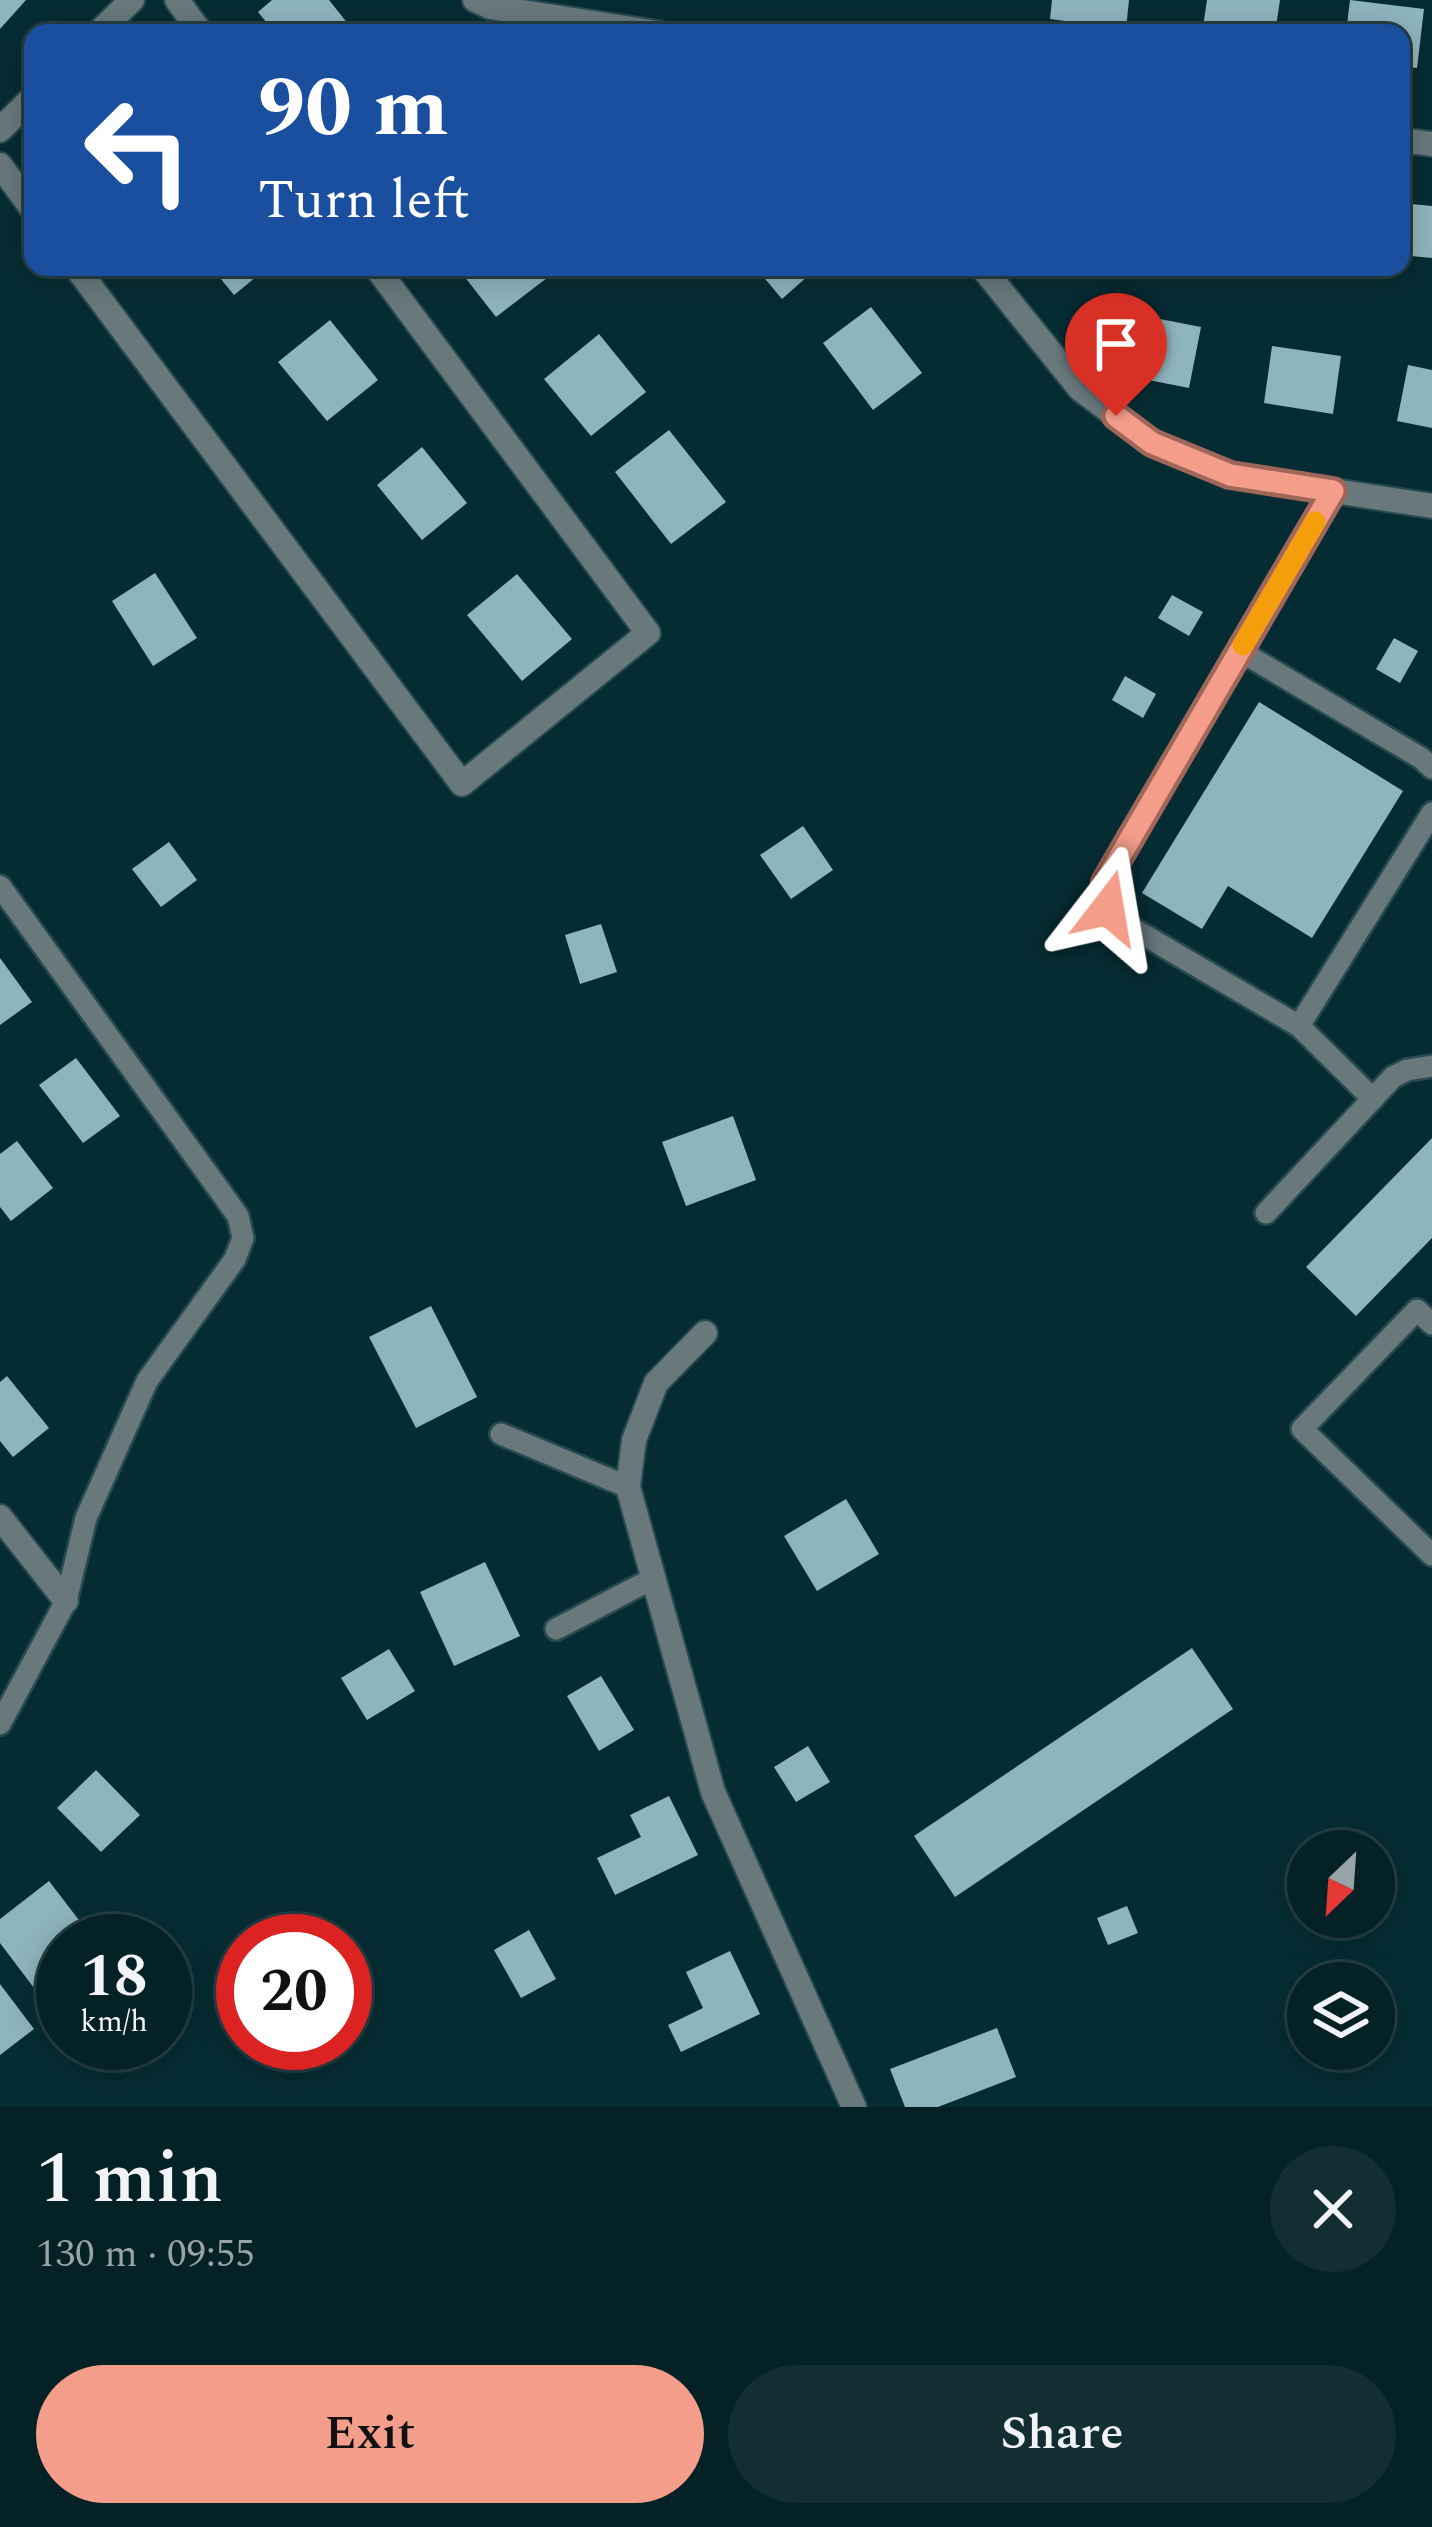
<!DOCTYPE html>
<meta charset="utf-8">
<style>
:root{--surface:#042126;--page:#122e32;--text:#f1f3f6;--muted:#97a3a7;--line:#253e43;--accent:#f49d8b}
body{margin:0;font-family:Spectral,serif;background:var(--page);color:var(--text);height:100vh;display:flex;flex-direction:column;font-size:45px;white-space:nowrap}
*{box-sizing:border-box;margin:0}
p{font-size:39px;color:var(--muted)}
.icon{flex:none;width:66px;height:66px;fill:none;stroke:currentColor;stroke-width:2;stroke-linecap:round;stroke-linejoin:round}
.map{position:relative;height:2107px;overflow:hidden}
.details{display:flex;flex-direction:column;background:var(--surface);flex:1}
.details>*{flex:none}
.hud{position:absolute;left:24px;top:24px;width:1386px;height:252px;border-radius:24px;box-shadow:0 6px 30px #0003,0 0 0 3px var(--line);background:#1a4fa0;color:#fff;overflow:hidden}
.needle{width:78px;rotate:205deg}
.tools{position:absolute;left:1287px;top:1830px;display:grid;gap:24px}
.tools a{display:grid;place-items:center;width:108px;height:108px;border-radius:50%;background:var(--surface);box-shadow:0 6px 30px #0003,0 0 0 3px var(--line);font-size:60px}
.speed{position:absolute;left:36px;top:1914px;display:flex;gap:24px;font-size:60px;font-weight:700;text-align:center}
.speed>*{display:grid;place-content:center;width:156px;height:156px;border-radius:50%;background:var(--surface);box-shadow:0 6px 30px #0003,0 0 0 3px var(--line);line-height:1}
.speed small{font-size:30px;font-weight:400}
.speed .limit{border:18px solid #d22;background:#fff;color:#111}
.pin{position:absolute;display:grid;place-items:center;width:102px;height:102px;color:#fff;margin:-123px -51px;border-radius:50% 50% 50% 0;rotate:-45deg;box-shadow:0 0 12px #0007}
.pin .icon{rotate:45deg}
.me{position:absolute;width:132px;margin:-66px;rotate:14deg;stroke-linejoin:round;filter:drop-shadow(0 0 9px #0008)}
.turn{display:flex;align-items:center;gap:42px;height:252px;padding:0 36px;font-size:54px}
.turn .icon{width:156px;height:156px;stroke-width:2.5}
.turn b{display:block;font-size:84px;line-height:102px}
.round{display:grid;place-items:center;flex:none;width:126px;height:126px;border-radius:63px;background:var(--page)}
.head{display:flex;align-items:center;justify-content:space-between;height:204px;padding:0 36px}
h1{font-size:72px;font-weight:600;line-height:90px}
.cta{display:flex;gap:24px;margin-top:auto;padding:24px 36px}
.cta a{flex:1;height:138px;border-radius:72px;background:var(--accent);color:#111;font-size:48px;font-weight:600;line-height:138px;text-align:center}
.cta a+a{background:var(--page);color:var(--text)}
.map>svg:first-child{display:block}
.building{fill:#8eb4bd}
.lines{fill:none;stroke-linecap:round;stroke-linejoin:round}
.service-casing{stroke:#274a50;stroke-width:26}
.minor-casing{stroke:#274a50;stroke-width:28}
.service{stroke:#68787b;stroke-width:21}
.minor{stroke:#68787b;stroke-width:24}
.route-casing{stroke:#9f665a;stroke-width:30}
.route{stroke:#f49d8b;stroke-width:21}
.slow{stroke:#f59e0b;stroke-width:21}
</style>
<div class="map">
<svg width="1432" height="2107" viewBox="0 0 1432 2107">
<rect width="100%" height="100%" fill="#062c33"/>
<g class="building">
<polygon points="0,0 26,0 0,29"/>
<polygon points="272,0 329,0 353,30 350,33 275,33 258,12"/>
<polygon points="1052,0 1129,0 1126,29 1050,19"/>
<polygon points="1207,0 1280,0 1275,33 1202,33"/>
<polygon points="1350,0 1424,9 1417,68 1401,66 1401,33 1346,33"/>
<polygon points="1401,203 1432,206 1432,258 1401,255"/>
<polygon points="211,267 268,267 234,295"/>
<polygon points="457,267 538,267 547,278 496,317"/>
<polygon points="755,267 818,267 782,299"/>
<polygon points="871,307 922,373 873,410 823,343"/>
<polygon points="1129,313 1201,327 1189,388 1118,374"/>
<polygon points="330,320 378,380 327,421 278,362"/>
<polygon points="599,334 646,392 591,436 544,379"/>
<polygon points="1272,346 1341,356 1333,414 1264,403"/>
<polygon points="1408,365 1432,370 1432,428 1397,421"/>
<polygon points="669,430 726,502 671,544 615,472"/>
<polygon points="422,447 467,503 422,540 377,485"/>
<polygon points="155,573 197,638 153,666 112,601"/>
<polygon points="517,574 572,639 522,681 467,615"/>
<polygon points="1172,595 1203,612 1189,636 1158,618"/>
<polygon points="1394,638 1418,651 1400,683 1376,669"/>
<polygon points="1125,676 1156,694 1143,718 1112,700"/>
<polygon points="1259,702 1403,791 1312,938 1228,886 1202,929 1142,893"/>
<polygon points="803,826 833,870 791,899 760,855"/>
<polygon points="169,842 197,880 161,907 132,869"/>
<polygon points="601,924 617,972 580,984 565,935"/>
<polygon points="0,958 32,1002 0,1025"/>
<polygon points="76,1058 120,1116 83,1143 39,1085"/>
<polygon points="733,1116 756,1180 686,1206 662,1142"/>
<polygon points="1432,1138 1432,1238 1356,1316 1306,1267"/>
<polygon points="17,1141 53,1188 11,1221 0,1207 0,1154"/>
<polygon points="431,1306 477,1397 416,1428 369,1337"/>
<polygon points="7,1376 49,1428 13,1457 0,1441 0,1382"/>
<polygon points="846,1499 879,1554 817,1591 784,1536"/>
<polygon points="485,1562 520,1636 454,1666 420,1592"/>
<polygon points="1192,1648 1233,1709 955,1897 914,1836"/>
<polygon points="389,1649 415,1691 367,1720 341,1678"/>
<polygon points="601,1676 634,1730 599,1751 567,1696"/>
<polygon points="808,1746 830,1782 796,1802 774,1767"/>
<polygon points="96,1770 140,1815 101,1852 57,1808"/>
<polygon points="669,1796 698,1855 615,1895 597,1858 641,1837 630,1815"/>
<polygon points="49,1881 95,1941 63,1941 63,1965 34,1988 0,1943 0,1919"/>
<polygon points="1127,1906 1138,1933 1108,1945 1097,1918"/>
<polygon points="529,1930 556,1979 521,1998 494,1950"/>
<polygon points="730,1951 760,2014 681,2052 668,2025 703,2008 686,1972"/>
<polygon points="0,1984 34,2029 0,2055"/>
<polygon points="997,2028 1016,2077 938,2107 905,2107 890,2069"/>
</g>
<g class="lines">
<defs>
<g id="service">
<path d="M1333,491L1105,882C1103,897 1106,905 1115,918L1299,1026L1373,1099"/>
<polyline points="1240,651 1421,758 1432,768"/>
<polyline points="0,886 238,1216 243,1238 235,1259 147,1381 86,1518 66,1601 0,1724"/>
<polyline points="1299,1026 1432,813"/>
<polyline points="1266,1213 1393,1077 1407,1070 1432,1066"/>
<polyline points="1432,1324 1417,1310 1302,1429 1432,1555"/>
<polyline points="501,1434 628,1487"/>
<polyline points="556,1629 652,1579"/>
</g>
<g id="minor">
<polyline points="177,0 201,33"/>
<polyline points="475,0 490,7 658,33"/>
<polyline points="98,33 132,0"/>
<polyline points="0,130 33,97"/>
<polyline points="1401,140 1432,144"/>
<polyline points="0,165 33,210"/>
<polyline points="76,267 462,784 648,633 376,267"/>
<polyline points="982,267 1080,389 1152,443 1230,475 1432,506"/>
<polyline points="705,1333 656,1383 634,1440 628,1487 713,1792 854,2107"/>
<polyline points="0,1517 66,1601"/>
</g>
</defs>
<use href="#service" class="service-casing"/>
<use href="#minor" class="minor-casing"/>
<use href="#service" class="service"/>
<use href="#minor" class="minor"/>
</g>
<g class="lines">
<defs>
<polyline id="route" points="1108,908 1104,900 1105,882 1333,491 1230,475 1152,443 1116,416"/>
</defs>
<use href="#route" class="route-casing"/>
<use href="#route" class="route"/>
<polyline class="slow" points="1243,645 1315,522"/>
</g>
</svg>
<div class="tools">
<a><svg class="needle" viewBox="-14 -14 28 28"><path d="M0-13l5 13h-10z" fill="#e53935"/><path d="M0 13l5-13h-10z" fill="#97a3a7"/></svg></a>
<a><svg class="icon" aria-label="layers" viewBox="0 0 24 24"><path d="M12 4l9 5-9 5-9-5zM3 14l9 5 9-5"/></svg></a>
</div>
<div class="speed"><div>18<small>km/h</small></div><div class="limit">20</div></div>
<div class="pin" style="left:1116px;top:416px;background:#d93025"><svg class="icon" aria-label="arrive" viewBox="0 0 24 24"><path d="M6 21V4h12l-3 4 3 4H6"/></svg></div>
<svg class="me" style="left:1108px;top:908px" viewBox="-20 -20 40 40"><path d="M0-17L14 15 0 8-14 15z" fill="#f49d8b" stroke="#fff" stroke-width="4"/></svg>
<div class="hud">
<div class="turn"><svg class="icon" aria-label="left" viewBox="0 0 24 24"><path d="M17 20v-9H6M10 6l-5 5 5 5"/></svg><div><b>90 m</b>Turn left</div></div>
</div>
</div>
<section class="details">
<div class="head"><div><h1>1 min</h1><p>130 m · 09:55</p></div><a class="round"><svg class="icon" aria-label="close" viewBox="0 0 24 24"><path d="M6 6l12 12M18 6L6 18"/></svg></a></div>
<div class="cta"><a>Exit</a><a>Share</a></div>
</section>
